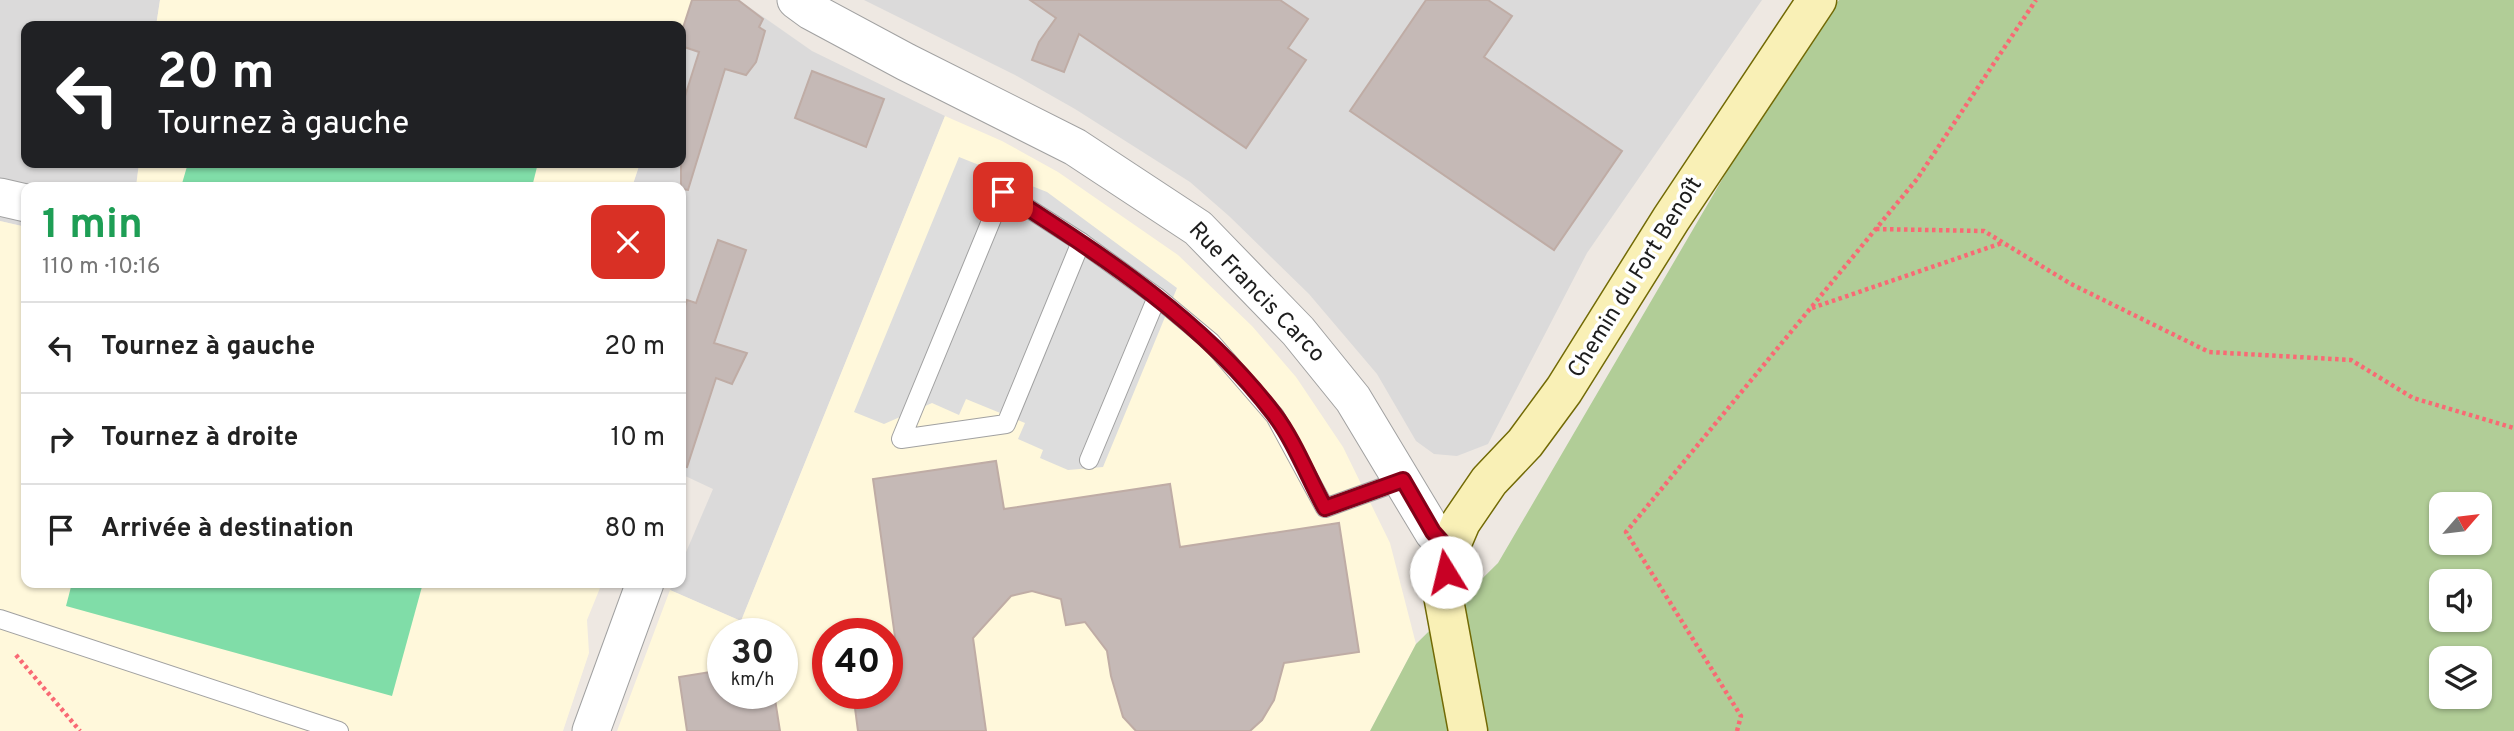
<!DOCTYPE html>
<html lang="fr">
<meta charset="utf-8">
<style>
:root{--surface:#fff;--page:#f6f6f6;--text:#222;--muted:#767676;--line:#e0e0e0}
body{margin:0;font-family:Overpass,sans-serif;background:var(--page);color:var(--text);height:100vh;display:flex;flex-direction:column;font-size:26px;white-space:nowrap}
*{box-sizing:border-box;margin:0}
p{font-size:23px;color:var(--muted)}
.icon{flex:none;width:38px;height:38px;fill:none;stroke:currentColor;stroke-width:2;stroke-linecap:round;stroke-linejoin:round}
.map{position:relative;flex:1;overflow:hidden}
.details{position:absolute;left:21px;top:182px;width:665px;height:406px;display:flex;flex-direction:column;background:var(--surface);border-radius:14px;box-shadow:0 2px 5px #0004}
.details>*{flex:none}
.top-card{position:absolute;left:21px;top:21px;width:665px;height:147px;border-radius:14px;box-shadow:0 2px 5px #0004;background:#202124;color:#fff;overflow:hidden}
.needle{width:46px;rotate:62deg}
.buttons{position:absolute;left:2429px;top:492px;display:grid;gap:14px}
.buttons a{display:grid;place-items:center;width:63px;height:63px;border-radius:14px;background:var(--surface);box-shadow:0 2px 5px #0004;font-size:35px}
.speed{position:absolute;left:707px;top:618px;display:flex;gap:14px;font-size:35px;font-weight:700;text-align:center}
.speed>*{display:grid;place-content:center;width:91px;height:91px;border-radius:50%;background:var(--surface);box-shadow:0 2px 5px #0004;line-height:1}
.speed small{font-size:18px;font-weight:400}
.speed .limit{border:10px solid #d22;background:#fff;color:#111}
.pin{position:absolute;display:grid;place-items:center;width:60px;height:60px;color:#fff;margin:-30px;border-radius:14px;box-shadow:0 4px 10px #0006}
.me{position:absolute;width:77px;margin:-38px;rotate:351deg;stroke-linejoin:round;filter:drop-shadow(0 0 5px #0008)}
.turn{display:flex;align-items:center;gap:24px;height:147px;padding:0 21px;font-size:32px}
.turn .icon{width:91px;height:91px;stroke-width:2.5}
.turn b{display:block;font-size:49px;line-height:60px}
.round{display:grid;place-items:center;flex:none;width:74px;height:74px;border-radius:14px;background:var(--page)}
.head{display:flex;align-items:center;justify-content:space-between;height:119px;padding:0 21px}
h1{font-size:42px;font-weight:700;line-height:52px;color:#1e9e55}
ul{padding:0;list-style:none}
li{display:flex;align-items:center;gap:21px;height:91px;padding:0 21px;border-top:2px solid var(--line)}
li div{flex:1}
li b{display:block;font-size:26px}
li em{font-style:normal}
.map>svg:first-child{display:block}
.residential{fill:#dbdada}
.education{fill:#fff8db;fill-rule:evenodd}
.forest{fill:#b1cd97;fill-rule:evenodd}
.pitch{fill:#80dda8}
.parking{fill:#ddd}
.building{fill:#c5b9b6;stroke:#bfaca5;stroke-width:2}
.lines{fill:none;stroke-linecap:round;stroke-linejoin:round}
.lane-casing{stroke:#a1a1a1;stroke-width:20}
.street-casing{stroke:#a1a1a1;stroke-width:39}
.secondary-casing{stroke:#726a05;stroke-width:41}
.path{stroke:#f96974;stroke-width:4.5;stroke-dasharray:3.5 3.5;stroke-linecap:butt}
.lane{stroke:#fff;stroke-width:18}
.street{stroke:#fff;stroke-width:37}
.secondary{stroke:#f9f0b6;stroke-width:38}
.route-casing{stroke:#820118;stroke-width:18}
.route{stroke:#c80125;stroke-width:12}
.labels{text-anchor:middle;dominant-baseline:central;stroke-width:7;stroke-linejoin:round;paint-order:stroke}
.street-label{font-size:23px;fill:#1d1d1d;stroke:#fff}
</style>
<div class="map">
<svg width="2514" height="731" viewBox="0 0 2514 731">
<rect width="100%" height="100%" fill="#eee8e2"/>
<g class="residential">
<polygon points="0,0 160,0 156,26 26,26 26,163 139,163 136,187 26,187 26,227 0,221"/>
<polygon points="692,0 739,0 812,51 945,116 741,621 670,590 673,583 681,583 681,564 713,489 681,474 681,187 632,187 640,163 681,163 681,34"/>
<polygon points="864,0 1762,0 1587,253 1488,444 1457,456 1434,454 1416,441 1377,374 1309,294 1229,216 1190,182 1075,109 1015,75"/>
</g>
<g class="education">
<polygon points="160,0 692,0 681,34 681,26 156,26"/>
<path d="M945,116L1002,141L1058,172L1178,255L1252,326L1296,377L1343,447L1390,543L1416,644L1370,731H617L670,590L741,621ZM723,634H782V693H723ZM828,634H887V693H828Z"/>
<polygon points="139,163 640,163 632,187 136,187"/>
<polygon points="0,221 26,227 26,583 602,583 587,620 589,653 563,731 0,731"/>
</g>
<path class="forest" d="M1839,0H2514V731H1370L1416,644L1498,563L1799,48ZM2441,504H2480V542H2441ZM2441,581H2480V620H2441ZM2441,658H2480V696H2441Z"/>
<g class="pitch">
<polygon points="188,163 538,163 532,187 181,187"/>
<polygon points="72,583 423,583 392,696 66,606"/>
</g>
<polygon class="parking" points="959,157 1047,192 1177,288 1103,467 1068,470 1040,458 1043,450 1018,439 1025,423 966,399 959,415 932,403 884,424 854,412"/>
<g class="building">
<polygon points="692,0 738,0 763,19 759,27 765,31 756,62 746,75 725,69 688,190 681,189 681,109 699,52 681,46 681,34"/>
<polygon points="1030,0 1280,0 1308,19 1288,48 1306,60 1246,148 1079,34 1064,72 1032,60 1039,42 1056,18"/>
<polygon points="1426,0 1488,0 1512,16 1484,57 1622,151 1554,250 1350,111"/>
<polygon points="812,71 884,99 866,147 795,118"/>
<polygon points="718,240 746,250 714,343 747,353 732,384 716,378 687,467 681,466 681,319 687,300 696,303"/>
<polygon points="996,461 1004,509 1170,484 1180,547 1339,523 1359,652 1284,663 1274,700 1262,720 1250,731 1136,731 1123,717 1111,676 1107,651 1085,622 1066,625 1061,599 1032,591 1011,596 973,638 986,731 858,731 853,693 887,693 887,652 897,651 873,479"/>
<polygon points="723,670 723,693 774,693 780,731 687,731 679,677"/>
</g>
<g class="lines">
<defs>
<g id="lane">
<polygon points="1003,192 1081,242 1006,424 901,439"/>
<polyline points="1081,242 1157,297 1089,460"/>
<polyline points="1157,297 1211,342 1275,416 1325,508 1403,480"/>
<polyline points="0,619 339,731"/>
</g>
<g id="street">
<polyline points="796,0 811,11 906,62 1075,147 1198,228 1298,331 1353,399 1433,532 1449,550"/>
<polyline points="0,197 26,203"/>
<polyline points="591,731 645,583"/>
</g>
<polyline id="secondary" points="1468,731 1443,595 1449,550 1461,522 1489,481 1525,443 1564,390 1671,219 1817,0"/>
</defs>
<use href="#lane" class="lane-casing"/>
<use href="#street" class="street-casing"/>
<use href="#secondary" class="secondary-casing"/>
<g class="path">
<polyline points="1876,229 1984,231 2071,284 2209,352 2351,360 2413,398 2514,428"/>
<polyline points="1812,308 2002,243"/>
<polyline points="16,655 80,731"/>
<polyline points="1737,731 1741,716 1626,532 1917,179 2036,0"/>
</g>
<use href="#lane" class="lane"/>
<use href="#street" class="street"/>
<use href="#secondary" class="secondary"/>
</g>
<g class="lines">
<defs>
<path id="route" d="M1003,192C1102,256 1202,319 1274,414C1294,440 1309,479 1325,508L1403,480L1433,532L1449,550L1446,572"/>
</defs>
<use href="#route" class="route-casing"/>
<use href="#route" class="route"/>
</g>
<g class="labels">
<g class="street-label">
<text transform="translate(1636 278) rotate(-58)">Chemin du Fort Benoît</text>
<text transform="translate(1256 293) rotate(46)">Rue Francis Carco</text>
</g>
</g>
</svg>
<div class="buttons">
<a><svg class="needle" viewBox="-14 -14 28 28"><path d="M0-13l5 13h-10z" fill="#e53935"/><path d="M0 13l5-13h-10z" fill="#767676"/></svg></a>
<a><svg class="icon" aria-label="sound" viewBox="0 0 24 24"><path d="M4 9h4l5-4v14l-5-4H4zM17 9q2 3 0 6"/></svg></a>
<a><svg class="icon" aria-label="layers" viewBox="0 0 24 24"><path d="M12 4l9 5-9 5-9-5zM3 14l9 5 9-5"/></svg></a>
</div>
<div class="speed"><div>30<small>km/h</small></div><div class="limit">40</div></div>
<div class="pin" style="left:1003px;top:192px;background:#d93025"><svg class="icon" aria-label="arrive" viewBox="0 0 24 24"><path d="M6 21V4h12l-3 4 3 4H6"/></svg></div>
<svg class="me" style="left:1446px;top:572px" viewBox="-20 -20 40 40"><circle r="19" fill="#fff"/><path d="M0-13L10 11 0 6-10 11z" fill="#c80125"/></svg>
<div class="top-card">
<div class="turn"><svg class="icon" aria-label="left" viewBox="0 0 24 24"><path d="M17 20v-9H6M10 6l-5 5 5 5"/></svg><div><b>20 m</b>Tournez à gauche</div></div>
</div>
<section class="details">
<div class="head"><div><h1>1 min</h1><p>110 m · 10:16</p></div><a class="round" style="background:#d93025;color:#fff"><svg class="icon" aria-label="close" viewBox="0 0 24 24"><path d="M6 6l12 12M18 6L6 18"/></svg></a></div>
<ul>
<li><svg class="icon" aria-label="left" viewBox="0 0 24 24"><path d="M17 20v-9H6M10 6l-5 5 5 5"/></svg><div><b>Tournez à gauche</b></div><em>20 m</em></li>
<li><svg class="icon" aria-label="right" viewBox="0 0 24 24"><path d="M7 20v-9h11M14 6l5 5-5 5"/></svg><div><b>Tournez à droite</b></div><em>10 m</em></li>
<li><svg class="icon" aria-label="arrive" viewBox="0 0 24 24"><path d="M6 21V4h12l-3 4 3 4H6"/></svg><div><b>Arrivée à destination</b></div><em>80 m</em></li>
</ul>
</section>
</div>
